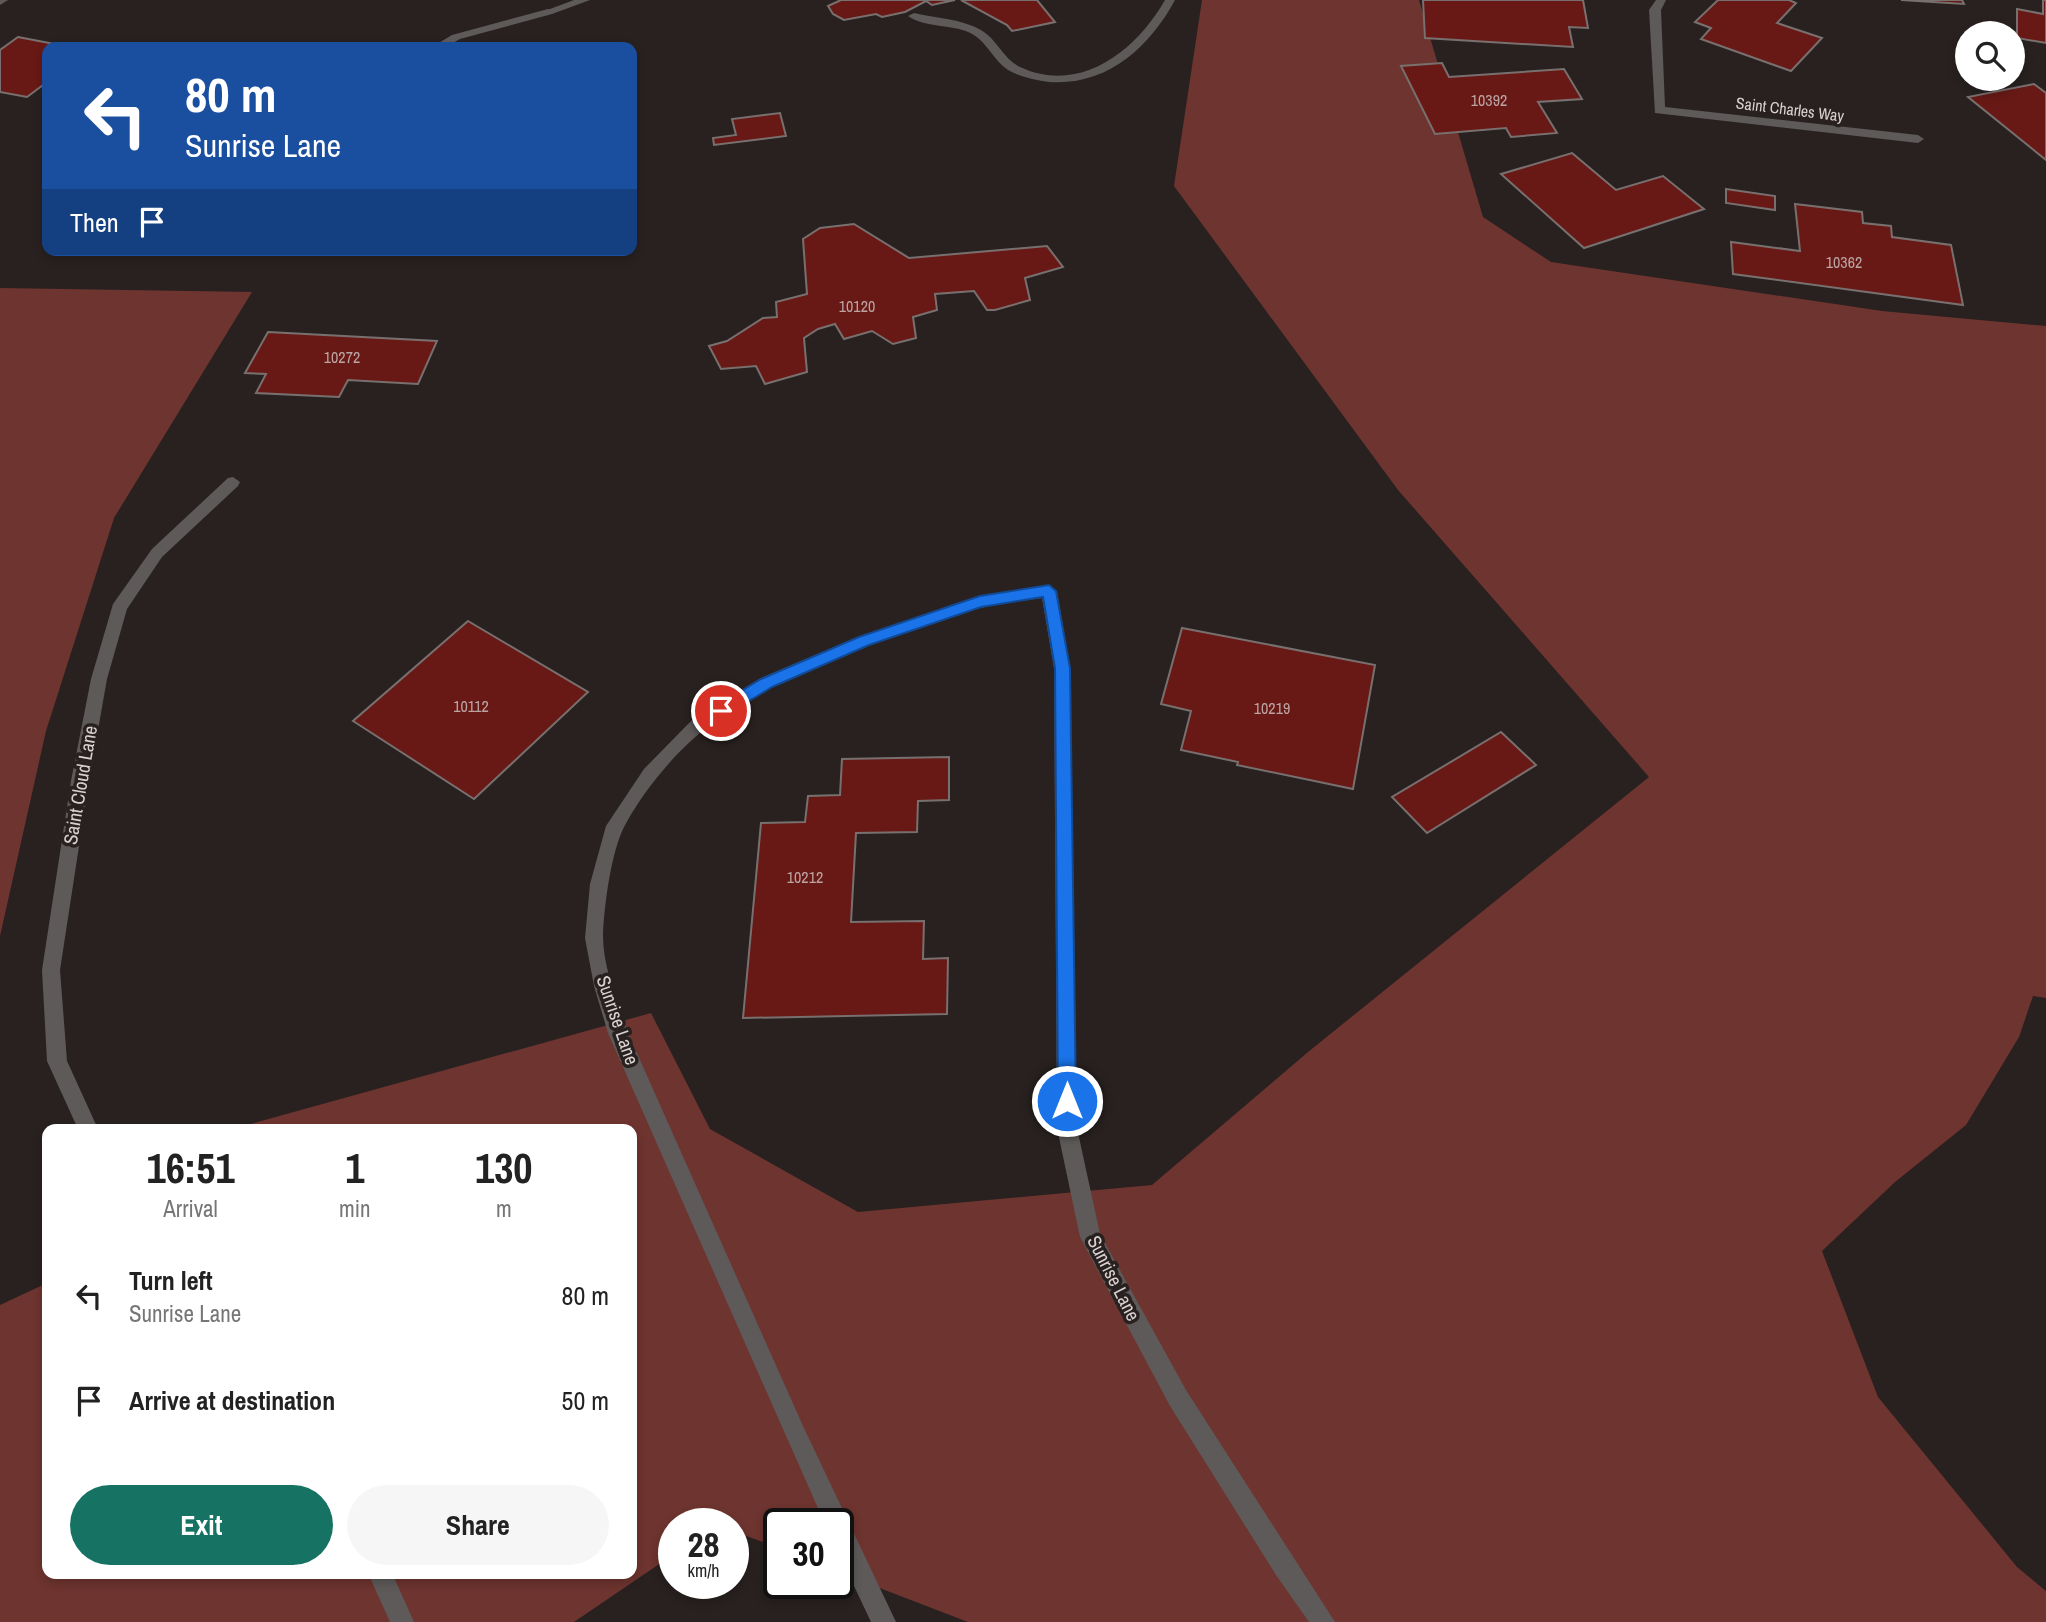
<!DOCTYPE html>
<style>
:root{--surface:#fff;--page:#f6f6f6;--text:#222;--muted:#767676;--accent:#167364}
body{margin:0;font-family:"Archivo Narrow",sans-serif;background:var(--page);color:var(--text);height:100vh;display:flex;flex-direction:column;font-size:26px;white-space:nowrap}
*{box-sizing:border-box;margin:0}
p{font-size:23px;color:var(--muted)}
.icon{flex:none;width:38px;height:38px;fill:none;stroke:currentColor;stroke-width:2;stroke-linecap:round;stroke-linejoin:round}
.map{position:relative;flex:1;overflow:hidden}
.details{position:absolute;left:42px;top:1124px;width:595px;height:455px;display:flex;flex-direction:column;background:var(--surface);border-radius:14px;box-shadow:0 4px 10px #0003}
.details>*{flex:none}
.banner{position:absolute;left:42px;top:42px;width:595px;height:214px;border-radius:14px;box-shadow:0 4px 10px #0003;background:#1a4fa0;color:#fff;overflow:hidden}
.buttons{position:absolute;left:1955px;top:21px;display:grid;gap:14px}
.buttons a{display:grid;place-items:center;width:70px;height:70px;border-radius:50%;background:var(--surface);box-shadow:0 4px 10px #0003;font-size:35px}
.speed{position:absolute;left:658px;top:1508px;display:flex;gap:14px;font-size:35px;font-weight:700;text-align:center}
.speed>*{display:grid;place-content:center;width:91px;height:91px;border-radius:50%;background:var(--surface);box-shadow:0 4px 10px #0003;line-height:1}
.speed small{font-size:18px;font-weight:400}
.speed .limit{border:4px solid #111;border-radius:10px;background:#fff;color:#111}
.pin{position:absolute;display:grid;place-items:center;width:60px;height:60px;color:#fff;margin:-30px;border:4px solid #fff;border-radius:50%;box-shadow:0 2px 7px #0007}
.me{position:absolute;width:77px;margin:-38px;rotate:0deg;stroke-linejoin:round;filter:drop-shadow(0 0 5px #0008)}
.turn{display:flex;align-items:center;gap:24px;height:147px;padding:0 28px;font-size:32px}
.turn .icon{width:91px;height:91px;stroke-width:2.5}
.turn b{display:block;font-size:49px;line-height:60px}
.then{display:flex;align-items:center;height:66px;padding:0 28px;background:#0003;gap:14px;font-size:26px}
.eta{display:flex;justify-content:space-evenly;align-items:center;height:119px;text-align:center}
.eta b{font-size:42px;font-weight:700;line-height:49px}
.cta{display:flex;gap:14px;margin-top:auto;padding:14px 28px}
.cta a{flex:1;height:80px;border-radius:42px;background:var(--accent);color:#fff;font-size:28px;font-weight:700;line-height:80px;text-align:center}
.cta a+a{background:var(--page);color:var(--text)}
ul{padding:0;list-style:none}
li{display:flex;align-items:center;gap:21px;height:105px;padding:0 28px}
li div{flex:1}
li b{display:block;font-size:26px}
li em{font-style:normal}
.map>svg:first-child{display:block}
.green{fill:#6e342f}
.building{fill:#681916;stroke:#78706e;stroke-width:2}
.lines{fill:none;stroke-linecap:round;stroke-linejoin:round}
.lane{fill:#5e5a5a;fill-rule:evenodd}
.street{fill:#5e5a5a;fill-rule:evenodd}
.route{fill:#1a73e8;stroke:#114b97;stroke-width:2}
.labels{text-anchor:middle;dominant-baseline:central;stroke-width:7;stroke-linejoin:round;paint-order:stroke}
.number-label{font-size:16px;fill:#bba4a2}
.far-street-label{font-size:16px;fill:#d7d2d1;stroke:#282120}
.street-label{font-size:19px;fill:#d7d2d1;stroke:#282120}
</style>
<div class="map">
<svg width="2046" height="1622" viewBox="0 0 2046 1622">
<rect width="100%" height="100%" fill="#282120"/>
<g class="green">
<polygon points="1202,0 1419,0 1483,217 1551,262 1882,311 2046,326 2046,998 2033,996 2019,1037 1966,1125 1895,1182 1822,1251 1878,1397 2017,1567 2046,1591 2046,1622 968,1622 838,1572 838,1524 779,1524 779,1548 733,1531 733,1524 674,1524 674,1554 574,1622 0,1622 0,1305 47,1283 47,1573 632,1573 632,1129 238,1129 240,1127 651,1013 710,1129 858,1212 1152,1185 1308,1052 1649,777 1398,490 1174,186"/>
<polygon points="0,288 252,292 114,518 46,731 0,936"/>
</g>
<g class="building">
<polygon points="841,0 955,0 932,5 926,1 905,12 882,17 876,14 844,20 833,14 828,6"/>
<polygon points="961,0 1037,0 1055,22 1012,31 1007,25"/>
<polygon points="1423,0 1583,0 1588,28 1569,27 1573,47 1425,38"/>
<polygon points="1718,0 1789,0 1796,3 1777,23 1822,38 1791,71 1701,39 1711,28 1695,22"/>
<polygon points="1901,0 1962,0 1964,4"/>
<polygon points="2043,0 2046,0 2046,43 2017,38 2017,9 2043,14"/>
<polygon points="18,37 70,47 47,47 47,82 27,97 0,92 0,50"/>
<polygon points="1442,63 1449,77 1564,69 1582,99 1538,102 1557,133 1511,137 1506,128 1435,134 1401,66"/>
<polygon points="2034,84 2046,93 2046,160 1968,97"/>
<polygon points="780,113 786,136 714,145 713,138 736,135 732,119"/>
<polygon points="1572,153 1616,190 1663,176 1704,209 1584,248 1501,174"/>
<polygon points="1726,189 1775,196 1775,210 1726,203"/>
<polygon points="1795,204 1862,212 1863,223 1891,226 1892,237 1951,245 1963,305 1733,274 1731,242 1800,251"/>
<polygon points="854,224 909,258 1047,246 1063,267 1025,278 1030,300 995,310 987,310 974,291 935,294 937,310 913,317 916,338 893,344 872,331 844,339 835,324 818,329 804,338 807,372 765,384 756,366 721,369 709,346 727,341 763,318 777,317 776,302 807,294 803,239 820,228"/>
<polygon points="268,332 437,341 418,384 348,380 339,397 256,393 266,374 245,373"/>
<polygon points="468,621 588,692 474,799 353,721"/>
<polygon points="1182,628 1375,665 1353,789 1237,765 1238,762 1181,750 1191,711 1161,704"/>
<polygon points="1501,732 1536,765 1427,833 1392,797"/>
<polygon points="949,757 949,800 918,801 917,832 856,833 851,922 924,921 923,959 948,958 947,1014 743,1018 761,823 805,822 808,796 840,795 842,759"/>
</g>
<g class="lines">
<g class="lane">
<path d="M1165,0H1175C1149,48 1107,86 1049,82C1035,80 1020,77 1008,70C994,61 988,44 974,35C955,23 926,29 908,16L914,13C935,18 962,19 981,30C997,39 1003,59 1020,67C1080,95 1136,51 1165,0Z"/>
<polygon points="548,9 552,10 552,14 460,39 446,47 432,47 452,35"/>
</g>
<g class="street">
<polygon points="0,0 8,0 0,5"/>
<polygon points="574,0 590,0 552,14 542,12"/>
<polygon points="1656,0 1666,0 1661,10 1665,107 1918,135 1924,139 1918,143 1655,113 1649,10"/>
<polygon points="233,477 240,482 238,486 162,557 127,609 107,679 89,781 60,970 67,1061 98,1129 78,1129 47,1061 42,970 71,781 91,679 113,604 152,549 228,478"/>
<path d="M1049,585L1057,591L1070,668L1077,1128L1100,1234L1186,1390L1335,1622H1309L1276,1575L1170,1406L1080,1237L1057,1128L1054,668L1042,598C1022,601 1000,603 980,608C898,630 771,678 705,729C675,752 641,794 624,827C611,853 604,906 603,936C603,968 618,1003 628,1033L803,1426L896,1622H871L838,1552V1524H825L608,1033L594,986L585,938L590,884L606,826L644,769L692,720L761,678L858,637L974,598Z"/>
<polygon points="368,1573 392,1573 414,1622 390,1622"/>
</g>
</g>
<polygon class="route" points="1049,585 1056,591 1070,668 1076,1101 1073,1107 1067,1110 1061,1107 1058,1101 1055,668 1043,597 981,607 869,645 772,687 726,715 715,715 713,711 715,707 761,679 859,637 980,596"/>
<g class="labels">
<g class="number-label">
<text x="1489" y="100">10392</text>
<text x="1844" y="262">10362</text>
<text x="857" y="306">10120</text>
<text x="342" y="357">10272</text>
<text x="471" y="706">10112</text>
<text x="1272" y="708">10219</text>
<text x="805" y="877">10212</text>
</g>
<g class="far-street-label">
<text transform="translate(1790 109) rotate(7)">Saint Charles Way</text>
</g>
<g class="street-label">
<text transform="translate(80 785) rotate(-80)">Saint Cloud Lane</text>
<text transform="translate(618 1020) rotate(71)">Sunrise Lane</text>
<text transform="translate(1114 1278) rotate(63)">Sunrise Lane</text>
</g>
</g>
</svg>
<div class="buttons">
<a><svg class="icon" aria-label="search" viewBox="0 0 24 24"><circle cx="10" cy="10" r="6"/><path d="M15 15l6 6"/></svg></a>
</div>
<div class="speed"><div>28<small>km/h</small></div><div class="limit">30</div></div>
<div class="pin" style="left:721px;top:711px;background:#d93025"><svg class="icon" aria-label="arrive" viewBox="0 0 24 24"><path d="M6 21V4h12l-3 4 3 4H6"/></svg></div>
<svg class="me" style="left:1067px;top:1101px" viewBox="-20 -20 40 40"><circle r="17" fill="#1a73e8" stroke="#fff" stroke-width="3"/><path d="M0-11L8 9 0 5-8 9z" fill="#fff"/></svg>
<div class="banner">
<div class="turn"><svg class="icon" aria-label="left" viewBox="0 0 24 24"><path d="M17 20v-9H6M10 6l-5 5 5 5"/></svg><div><b>80 m</b>Sunrise Lane</div></div>
<div class="then">Then<svg class="icon" aria-label="arrive" viewBox="0 0 24 24"><path d="M6 21V4h12l-3 4 3 4H6"/></svg></div>
</div>
<section class="details">
<div class="eta">
<div><b>16:51</b><p>Arrival</p></div>
<div><b>1</b><p>min</p></div>
<div><b>130</b><p>m</p></div>
</div>
<ul>
<li><svg class="icon" aria-label="left" viewBox="0 0 24 24"><path d="M17 20v-9H6M10 6l-5 5 5 5"/></svg><div><b>Turn left</b><p>Sunrise Lane</p></div><em>80 m</em></li>
<li><svg class="icon" aria-label="arrive" viewBox="0 0 24 24"><path d="M6 21V4h12l-3 4 3 4H6"/></svg><div><b>Arrive at destination</b></div><em>50 m</em></li>
</ul>
<div class="cta"><a>Exit</a><a>Share</a></div>
</section>
</div>
